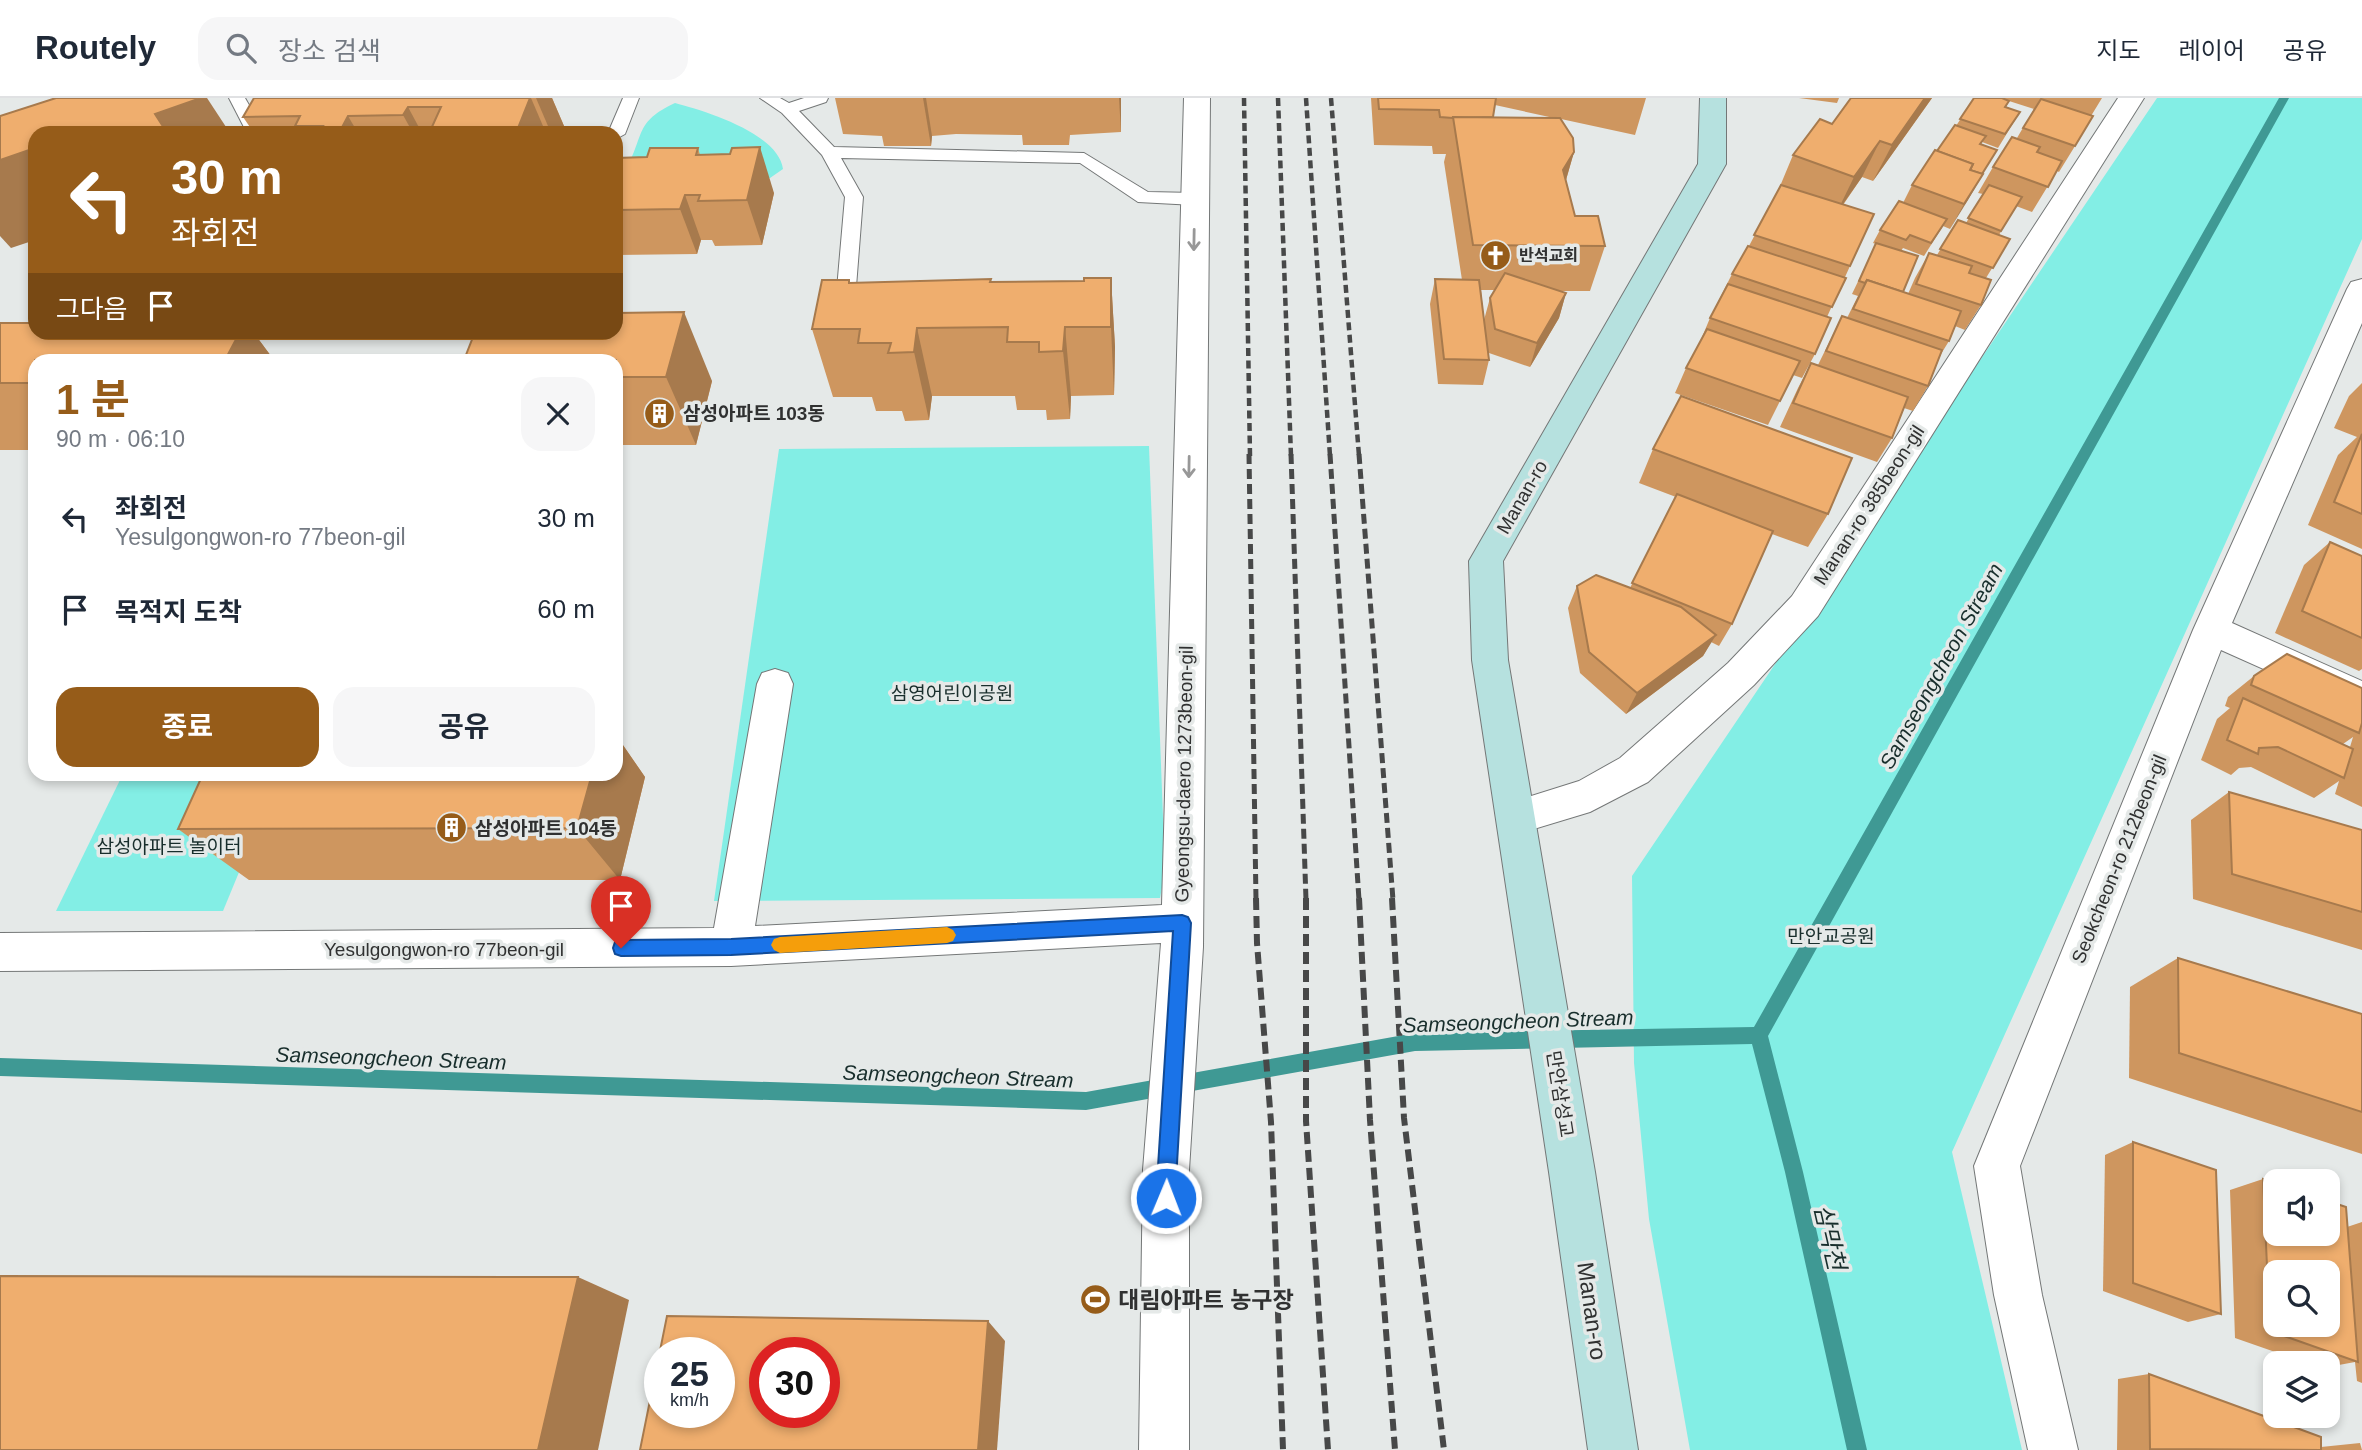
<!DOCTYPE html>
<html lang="ko">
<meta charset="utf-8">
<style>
:root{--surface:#fff;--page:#f6f6f7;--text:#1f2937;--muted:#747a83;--line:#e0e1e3;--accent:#965c19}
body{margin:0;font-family:Helvetica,"Noto Sans KR",sans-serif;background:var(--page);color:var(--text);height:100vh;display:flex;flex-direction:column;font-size:26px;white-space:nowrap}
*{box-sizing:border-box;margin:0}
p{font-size:23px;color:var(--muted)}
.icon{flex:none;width:38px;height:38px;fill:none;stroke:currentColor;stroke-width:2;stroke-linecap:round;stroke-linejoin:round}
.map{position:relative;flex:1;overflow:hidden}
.drawer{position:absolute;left:28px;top:256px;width:595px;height:427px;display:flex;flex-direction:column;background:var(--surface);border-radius:21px;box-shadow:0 4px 10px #0003}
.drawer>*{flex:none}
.banner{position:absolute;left:28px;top:28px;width:595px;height:214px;border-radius:21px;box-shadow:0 4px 10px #0003;background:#965c19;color:#fff;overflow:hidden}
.tools{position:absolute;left:2263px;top:1071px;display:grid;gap:14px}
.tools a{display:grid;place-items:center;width:77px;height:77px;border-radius:14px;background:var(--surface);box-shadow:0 4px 10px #0003;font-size:35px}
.speed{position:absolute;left:644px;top:1239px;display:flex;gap:14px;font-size:35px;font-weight:700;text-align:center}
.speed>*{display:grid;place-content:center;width:91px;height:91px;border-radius:50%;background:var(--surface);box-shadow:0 4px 10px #0003;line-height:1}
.speed small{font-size:18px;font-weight:400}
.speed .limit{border:10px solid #d22;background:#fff;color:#111}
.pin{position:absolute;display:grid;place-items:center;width:60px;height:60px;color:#fff;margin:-72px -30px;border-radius:50% 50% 50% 0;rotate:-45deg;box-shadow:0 0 7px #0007}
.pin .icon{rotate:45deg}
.me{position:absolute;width:77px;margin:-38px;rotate:1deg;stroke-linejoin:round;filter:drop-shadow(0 0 5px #0008)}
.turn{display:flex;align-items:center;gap:24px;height:147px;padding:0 28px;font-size:32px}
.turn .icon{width:91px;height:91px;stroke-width:2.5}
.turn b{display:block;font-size:49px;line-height:60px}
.then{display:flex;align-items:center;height:66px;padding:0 28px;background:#0003;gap:14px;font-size:26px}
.round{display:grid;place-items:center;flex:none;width:74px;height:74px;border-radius:21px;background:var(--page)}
.summary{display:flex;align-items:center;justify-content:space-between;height:119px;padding:0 28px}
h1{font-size:42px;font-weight:700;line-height:52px;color:var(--accent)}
.action{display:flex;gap:14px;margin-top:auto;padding:14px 28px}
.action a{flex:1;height:80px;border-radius:21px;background:var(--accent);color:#fff;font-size:28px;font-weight:700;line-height:80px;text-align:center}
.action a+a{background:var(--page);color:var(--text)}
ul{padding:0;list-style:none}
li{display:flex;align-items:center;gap:21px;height:91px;padding:0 28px}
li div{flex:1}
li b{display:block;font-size:26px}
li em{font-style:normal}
header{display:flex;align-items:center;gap:42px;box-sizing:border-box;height:98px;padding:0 35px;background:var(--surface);border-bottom:2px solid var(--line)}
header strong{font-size:33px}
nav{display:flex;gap:38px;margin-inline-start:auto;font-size:24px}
.search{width:490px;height:63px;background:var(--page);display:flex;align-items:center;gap:18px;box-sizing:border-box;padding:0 24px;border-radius:21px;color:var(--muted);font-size:26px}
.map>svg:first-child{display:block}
.green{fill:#83eee5}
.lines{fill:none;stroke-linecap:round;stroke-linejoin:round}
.stream{fill:#3f9994;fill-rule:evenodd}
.lane-casing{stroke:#747777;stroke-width:2}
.street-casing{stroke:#747777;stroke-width:2}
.secondary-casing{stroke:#747777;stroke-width:2}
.lane{fill:#fff;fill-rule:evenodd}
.street{fill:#fff;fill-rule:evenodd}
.secondary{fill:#b6e1df;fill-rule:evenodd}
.rail-far2{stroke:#474848;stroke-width:4.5;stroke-dasharray:8 4.5;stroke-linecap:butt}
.rail-far1{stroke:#474848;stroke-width:5;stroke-dasharray:10 5;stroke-linecap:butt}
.rail{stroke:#474848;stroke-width:6;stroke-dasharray:12 6;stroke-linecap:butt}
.wall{fill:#ce965f;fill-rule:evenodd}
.shaded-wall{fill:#a77a4d}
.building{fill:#efae6e;stroke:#a77a4d;stroke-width:2;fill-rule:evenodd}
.oneway{stroke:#989898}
.route{fill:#1a73e8;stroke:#114b97;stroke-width:2}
.slow{fill:#f59e0b}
.labels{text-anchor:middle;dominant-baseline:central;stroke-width:7;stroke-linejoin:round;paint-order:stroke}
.far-poi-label{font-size:16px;font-weight:bold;fill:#303131;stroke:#e5e9e8;text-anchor:start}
.poi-label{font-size:19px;font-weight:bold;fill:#303131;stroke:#e5e9e8;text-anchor:start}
.street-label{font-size:19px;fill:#303131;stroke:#e5e9e8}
.park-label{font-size:19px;fill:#182e2c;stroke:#e5e9e8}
.water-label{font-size:21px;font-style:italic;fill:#182e2c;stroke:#e5e9e8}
.near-poi-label{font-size:23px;font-weight:bold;fill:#303131;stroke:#e5e9e8;text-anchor:start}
.near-street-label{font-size:23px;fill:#303131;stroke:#e5e9e8}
.near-water-label{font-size:24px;font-style:italic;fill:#182e2c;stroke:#e5e9e8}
</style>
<header>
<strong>Routely</strong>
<div class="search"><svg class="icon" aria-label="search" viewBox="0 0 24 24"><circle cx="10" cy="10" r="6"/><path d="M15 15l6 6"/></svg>장소 검색</div>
<nav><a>지도</a><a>레이어</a><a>공유</a></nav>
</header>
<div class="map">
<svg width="2362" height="1352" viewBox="0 0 2362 1352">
<rect width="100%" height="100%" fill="#e5e9e8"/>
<g class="green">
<polygon points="2157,0 2362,0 2362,141 1952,1054 2022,1352 1690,1352 1649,1121 1634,965 1632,778"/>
<path d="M675,5C705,13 778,35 783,71L770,80L750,82L626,71C645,37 634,24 675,5Z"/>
<polygon points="1149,348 1165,773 1160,800 714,803 779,351"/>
<polygon points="120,682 277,682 223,813 56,813"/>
</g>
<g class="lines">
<polygon class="stream" points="2279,0 2289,0 1768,938 1803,1074 1867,1352 1847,1352 1785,1074 1752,946 1415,953 1086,1012 0,978 0,960 1086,994 1415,935 1754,929"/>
<defs>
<g id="lane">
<polygon points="229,0 245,0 265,35 247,35"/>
<polygon points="623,0 639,0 625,36 616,41 616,35 608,35"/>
<path d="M760,0H780L789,5L804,0H828L826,4L799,13L834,49L1084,55L1148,94L1195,95L1204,101L1195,107L1138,104L1080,65L841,60L863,99L856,189L873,205L870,210C856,213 844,202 837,191L845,99L822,57L782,15Z"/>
</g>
<g id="street">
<polygon points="1184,0 1210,0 1203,849 1189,1072 1189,1352 1139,1352 1143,1072 1161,845 731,868 0,873 0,835 714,830 757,586 762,575 775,571 788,575 793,586 755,828 1162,807"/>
<polygon points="2118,0 2144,0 1818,518 1754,587 1648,684 1590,714 1517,736 1503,731 1497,719 1503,707 1579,683 1620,660 1728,565 1792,498"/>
<polygon points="2362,181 2362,225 2232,525 2362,583 2362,615 2221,552 2020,1068 2042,1197 2078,1352 2028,1352 1994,1197 1974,1068 2193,532 2347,191 2351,184"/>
</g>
<polygon id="secondary" points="1700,0 1726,0 1726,66 1503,463 1508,562 1595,1074 1638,1352 1588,1352 1549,1074 1472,562 1469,463 1698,66"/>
</defs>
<use href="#lane" class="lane-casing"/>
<use href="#street" class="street-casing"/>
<use href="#secondary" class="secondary-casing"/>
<use href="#lane" class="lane"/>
<use href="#street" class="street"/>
<use href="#secondary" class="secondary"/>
<g class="rail-far2">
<polyline points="1244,0 1250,358"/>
<polyline points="1278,0 1291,358"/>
<polyline points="1306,0 1330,358"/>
<polyline points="1331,0 1359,358"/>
</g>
<g class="rail-far1">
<polyline points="1249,356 1256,802"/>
<polyline points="1291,356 1306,802"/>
<polyline points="1330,356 1359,802"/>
<polyline points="1359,356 1393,802"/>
</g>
<g class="rail">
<polyline points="1256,800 1257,845 1271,1024 1283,1352"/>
<polyline points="1306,800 1306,1023 1328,1352"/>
<polyline points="1359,800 1370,1022 1395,1352"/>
<polyline points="1392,800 1404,1020 1444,1352"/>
</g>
</g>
<g class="wall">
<polygon points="254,0 552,0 567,35 254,35 243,19"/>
<polygon points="835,0 1121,0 1121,34 1070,37 1069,47 1023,47 1022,37 956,36 932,38 931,48 884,48 882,38 843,36"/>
<path d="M1371,0H1646L1635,37L1561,21L1574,54L1566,82L1575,118L1605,148L1590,193H1560L1566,195L1559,220L1530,269L1489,255V262L1483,287L1438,286L1430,206L1435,181L1462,182L1444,64L1446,56H1433L1432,48L1374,47ZM1495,7L1554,20L1493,19ZM1481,192H1495L1490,200L1484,222Z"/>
<polygon points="1799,0 1839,0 1837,5"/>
<polygon points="1851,0 1932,0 1873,83 1862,79 1843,107 1850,168 1827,219 1815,256 1802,280 1793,277 1768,327 1675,295 1686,270 1700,244 1710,220 1732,176 1749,148 1778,93 1793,57 1832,26"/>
<path d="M1974,0H2102L2091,18L2075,48L2059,74L2057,73L2032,114L2016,108L1999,137L2010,141L1986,180L1981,207L1965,232L1955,228L1949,243L1941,256L1928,288L1913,313L1904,310L1892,340L1877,364L1780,329L1798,290L1811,265L1818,267L1842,218L1847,220L1858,198L1852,196L1876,146L1873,145L1880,132L1903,105L1912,87L1956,28ZM2009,3L2034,11L2017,40L1993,69L1978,95L1983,96L1966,125L1958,122L1937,157L1929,155L1915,180L1908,196L1903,194L1901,153L1903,150L1924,158L1943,128L1950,131L1982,76L1981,46L1982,44L1998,50L2020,14L2006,9Z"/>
<polygon points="698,50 700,57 774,95 762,147 715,148 712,142 701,142 697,156 616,157 616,60 647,59"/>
<polygon points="1111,180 1115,249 1114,297 1071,298 1070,321 1047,322 1046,312 1017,312 1015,298 932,298 929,322 905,323 902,313 876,313 872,299 833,299 812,231 849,182 850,185 991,181 991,184 1084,183"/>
<polygon points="0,225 253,234 274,262 35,262 35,352 0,352"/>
<polygon points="616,262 712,283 696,347 616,347"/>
<polygon points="2362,285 2362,451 2308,427 2338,357 2357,339 2334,330 2349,298"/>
<polygon points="1653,351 1828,416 1808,449 1772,436 1732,526 1719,548 1711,544 1703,558 1626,616 1580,575 1568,510 1577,488 1630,490 1676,399 1639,385"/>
<polygon points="2330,444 2362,458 2362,571 2359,573 2275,535 2304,467"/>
<path d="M2254,578L2361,628L2362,627V709L2335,696L2339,683L2314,700L2251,669L2239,670L2231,677L2201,662L2217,621L2230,610L2225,608L2228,599ZM2353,639L2350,649L2343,646Z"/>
<polygon points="616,637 645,679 620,782 249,782 178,731 616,676"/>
<polygon points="2229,694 2362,732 2362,852 2193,801 2191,722"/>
<polygon points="2178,860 2362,916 2362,1056 2129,980 2130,889"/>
<polygon points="2133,1044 2221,1216 2188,1224 2103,1193 2105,1057"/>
<polygon points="2263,1081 2347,1129 2362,1124 2362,1285 2357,1283 2355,1264 2328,1269 2328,1265 2307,1265 2235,1240 2230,1092"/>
<polygon points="2149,1276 2321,1349 2360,1345 2362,1352 2117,1352 2118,1281"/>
</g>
<g class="shaded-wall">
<polygon points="197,0 207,0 230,35 148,35 155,16"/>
<polygon points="530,0 531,0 546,35 516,35"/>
<polygon points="536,0 552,0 567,35 551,35"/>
<polygon points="923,0 926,0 932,38 931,48"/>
<polygon points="1119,0 1121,0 1121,34"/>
<polygon points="1925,0 1932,0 1873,83 1892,47"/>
<polygon points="408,9 422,35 413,35 403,17"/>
<polygon points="348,18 358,35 339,35"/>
<polygon points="96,30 101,35 80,35"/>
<polygon points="1880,43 1862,79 1836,116 1854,79"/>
<polygon points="760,49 774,95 762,147 747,102"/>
<polygon points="35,50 35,142 11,150 0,138 0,62"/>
<polygon points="1574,54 1561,99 1563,72"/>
<polygon points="1983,76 1968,102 1950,131 1964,106"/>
<polygon points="685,97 701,142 697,156 680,111"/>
<polygon points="1111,180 1115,249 1114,297 1111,229"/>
<polygon points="1566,195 1559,220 1530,269 1537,245"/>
<polygon points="684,214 712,283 696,347 666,279"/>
<polygon points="1065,229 1071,298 1070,321 1063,253"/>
<polygon points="917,230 932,298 929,322 914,254"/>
<polygon points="240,234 253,234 274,262 225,262"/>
<polygon points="1716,537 1703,558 1626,616 1637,595"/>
<polygon points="616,637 645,679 620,782 577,730 592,676 616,676"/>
<polygon points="578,1179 629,1202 598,1352 538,1352"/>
<polygon points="988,1223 1005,1243 997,1352 978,1352"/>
</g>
<g class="building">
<polygon points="56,0 197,0 198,1 155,16 164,30 148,35 99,35 96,30 80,35 35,35 35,50 0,62 0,18"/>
<polygon points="254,0 530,0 516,35 456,35 457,31 431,31 441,9 408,9 403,17 348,18 339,35 319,35 323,28 295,28 300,18 243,19"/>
<polygon points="1378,0 1496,0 1493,19 1453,20 1440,19 1439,12 1379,11"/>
<polygon points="1851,0 1925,0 1892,47 1880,43 1854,79 1793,57 1820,21 1832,26"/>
<polygon points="1974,0 2002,0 2009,3 2005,9 2020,14 2005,36 1960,21"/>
<polygon points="2041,1 2093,18 2075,48 2023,30"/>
<polygon points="1453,19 1560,20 1573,40 1574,54 1563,72 1575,118 1598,118 1605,148 1473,147"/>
<polygon points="1955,27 1986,38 1980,46 1997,52 1982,76 1970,72 1973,66 1937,53"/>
<polygon points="2012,39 2040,49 2037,54 2062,63 2048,89 1993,69"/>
<polygon points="760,49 747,102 698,103 700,97 685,97 680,111 616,112 616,60 647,59 650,50 698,50 696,57 730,56 732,50"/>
<polygon points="1935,52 1973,66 1970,72 1983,76 1964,106 1912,87"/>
<polygon points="1781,87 1874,116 1850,168 1754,137"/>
<polygon points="1989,87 2022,99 2001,133 1968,120"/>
<polygon points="1899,103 1947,121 1931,145 1910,137 1906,142 1880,132"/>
<polygon points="1958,122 2010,141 1993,170 1940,151"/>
<polygon points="1876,145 1918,158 1903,194 1867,182 1865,185 1859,183"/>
<polygon points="1748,148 1846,180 1832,209 1732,176"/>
<polygon points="1929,155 1972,168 1969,175 1991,182 1981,207 1916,186"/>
<polygon points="1505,175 1566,195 1537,245 1495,231 1490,200"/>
<polygon points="1084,180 1111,180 1111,229 1065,229 1063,253 1039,254 1039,244 1007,244 1008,229 917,230 914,254 888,255 891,245 858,245 860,231 812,231 822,182 849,182 849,185 991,181 990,184 1084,183"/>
<polygon points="1435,181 1479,182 1489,262 1444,261"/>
<polygon points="1867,182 1961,213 1949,243 1853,211"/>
<polygon points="1728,186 1831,220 1815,256 1710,220"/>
<polygon points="684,214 666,279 616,279 616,262 464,262 475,234 616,234 616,215"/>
<polygon points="1842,218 1942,252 1928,288 1826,253"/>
<polygon points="0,225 35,225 35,234 240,234 225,262 35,262 35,285 0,285"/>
<polygon points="1707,231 1800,263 1780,303 1686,270"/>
<polygon points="1811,265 1908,299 1892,340 1793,305"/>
<polygon points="1681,298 1852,360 1828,416 1653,351"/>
<polygon points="2362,336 2362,416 2334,404"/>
<polygon points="1677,396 1773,433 1732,526 1632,485"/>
<polygon points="2330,444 2362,458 2362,540 2302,513"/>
<polygon points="1596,477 1681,509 1716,537 1637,595 1589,554 1577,488"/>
<polygon points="2287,556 2362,590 2362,625 2359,635 2251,587 2254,578"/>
<polygon points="2243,600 2353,651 2344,680 2278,649 2259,650 2258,656 2227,642"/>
<polygon points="203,676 592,676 577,730 178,731"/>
<polygon points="2229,694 2362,732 2362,814 2232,776"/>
<polygon points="2178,860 2362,916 2362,1014 2179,955"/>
<polygon points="2133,1044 2216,1072 2221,1216 2133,1185"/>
<path d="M2263,1081L2275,1085V1136H2328V1103L2346,1109L2358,1264L2270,1233ZM2275,1174H2328V1227H2275Z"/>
<polygon points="0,1178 578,1179 538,1352 0,1352"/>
<path d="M667,1218L988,1223L978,1352H640ZM660,1255H719V1314H660ZM765,1255H824V1314H765Z"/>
<polygon points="2149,1276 2321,1339 2321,1352 2150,1351"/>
</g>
<defs><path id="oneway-shaft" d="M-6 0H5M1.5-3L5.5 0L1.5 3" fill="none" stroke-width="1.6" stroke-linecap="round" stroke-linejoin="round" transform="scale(1.75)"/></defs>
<g class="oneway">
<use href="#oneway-shaft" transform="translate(1194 142) rotate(91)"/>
<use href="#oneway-shaft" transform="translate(1189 369) rotate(91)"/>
</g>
<polygon class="route" points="1182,817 1188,819 1191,825 1175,1100 1173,1107 1166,1110 1159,1107 1156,1100 1173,833 731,857 621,858 615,856 613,850 615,844 621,842 731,841"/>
<polygon class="slow" points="947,829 953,832 956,837 953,843 947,845 780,855 774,852 771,847 774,841 780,839"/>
<defs>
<symbol id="church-disc" viewBox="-11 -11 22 22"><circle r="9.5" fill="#965c19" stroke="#e5e9e8"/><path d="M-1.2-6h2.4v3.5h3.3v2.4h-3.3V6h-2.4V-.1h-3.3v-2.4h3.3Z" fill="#fff"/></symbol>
<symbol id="building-disc" viewBox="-11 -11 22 22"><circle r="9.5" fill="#965c19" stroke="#e5e9e8"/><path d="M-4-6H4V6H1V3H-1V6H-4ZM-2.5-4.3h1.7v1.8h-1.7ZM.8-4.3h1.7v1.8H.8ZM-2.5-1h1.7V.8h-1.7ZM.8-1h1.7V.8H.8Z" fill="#fff"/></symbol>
<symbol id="stadium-disc" viewBox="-11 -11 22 22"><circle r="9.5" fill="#965c19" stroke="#e5e9e8"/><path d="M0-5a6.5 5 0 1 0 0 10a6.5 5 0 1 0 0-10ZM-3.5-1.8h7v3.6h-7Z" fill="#fff"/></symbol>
</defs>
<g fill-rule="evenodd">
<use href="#church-disc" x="1478" y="140" width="35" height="35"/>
<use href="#building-disc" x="642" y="298" width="35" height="35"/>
<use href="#building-disc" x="434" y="712" width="35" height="35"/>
<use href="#stadium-disc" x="1078" y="1184" width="35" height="35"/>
</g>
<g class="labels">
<g class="far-poi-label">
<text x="1519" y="157">반석교회</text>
</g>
<g class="poi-label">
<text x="683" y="315">삼성아파트 103동</text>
<text x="475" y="730">삼성아파트 104동</text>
</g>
<g class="street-label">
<text transform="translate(1522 399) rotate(-60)">Manan-ro</text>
<text transform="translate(1869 407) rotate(-57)">Manan-ro 385beon-gil</text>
<text transform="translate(1184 676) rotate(-89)">Gyeongsu-daero 1273beon-gil</text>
<text transform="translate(2119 761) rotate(-68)">Seokcheon-ro 212beon-gil</text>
<text x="444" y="851">Yesulgongwon-ro 77beon-gil</text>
<text transform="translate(1560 996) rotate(81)">만안삼성교</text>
</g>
<g class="park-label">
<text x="952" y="595">삼영어린이공원</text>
<text x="169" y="748">삼성아파트 놀이터</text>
<text x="1831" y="838">만안교공원</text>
</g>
<g class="water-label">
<text transform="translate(1941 568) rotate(-61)">Samseongcheon Stream</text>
<text transform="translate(1518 923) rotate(-2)">Samseongcheon Stream</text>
<text transform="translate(391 960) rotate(2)">Samseongcheon Stream</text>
<text transform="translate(958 978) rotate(2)">Samseongcheon Stream</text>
</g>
<g class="near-poi-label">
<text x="1118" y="1202">대림아파트 농구장</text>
</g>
<g class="near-street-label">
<text transform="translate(1592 1213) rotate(82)">Manan-ro</text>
</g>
<g class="near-water-label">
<text transform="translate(1830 1139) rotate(77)">삼막천</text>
</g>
</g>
</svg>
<div class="tools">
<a><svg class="icon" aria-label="sound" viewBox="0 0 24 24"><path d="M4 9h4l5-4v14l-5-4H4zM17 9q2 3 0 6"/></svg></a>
<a><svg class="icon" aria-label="search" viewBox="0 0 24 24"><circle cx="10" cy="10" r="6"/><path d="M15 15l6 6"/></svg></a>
<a><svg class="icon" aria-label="layers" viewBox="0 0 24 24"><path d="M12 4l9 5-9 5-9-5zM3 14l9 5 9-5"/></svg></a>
</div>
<div class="speed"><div>25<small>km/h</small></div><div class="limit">30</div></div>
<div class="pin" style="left:621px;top:850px;background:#d93025"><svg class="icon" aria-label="arrive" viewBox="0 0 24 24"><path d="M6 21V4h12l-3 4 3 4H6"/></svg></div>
<svg class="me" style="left:1166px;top:1100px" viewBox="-20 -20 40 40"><circle r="17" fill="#1a73e8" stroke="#fff" stroke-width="3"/><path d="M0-11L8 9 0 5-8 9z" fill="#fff"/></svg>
<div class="banner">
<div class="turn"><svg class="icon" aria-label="left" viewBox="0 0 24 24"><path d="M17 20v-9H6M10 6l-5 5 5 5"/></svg><div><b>30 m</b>좌회전</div></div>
<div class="then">그다음<svg class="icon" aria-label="arrive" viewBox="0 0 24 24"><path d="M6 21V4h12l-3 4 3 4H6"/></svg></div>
</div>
<section class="drawer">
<div class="summary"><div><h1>1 분</h1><p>90 m · 06:10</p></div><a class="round"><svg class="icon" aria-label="close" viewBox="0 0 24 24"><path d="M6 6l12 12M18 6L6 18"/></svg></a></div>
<ul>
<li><svg class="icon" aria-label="left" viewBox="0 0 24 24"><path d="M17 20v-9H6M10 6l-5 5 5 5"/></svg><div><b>좌회전</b><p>Yesulgongwon-ro 77beon-gil</p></div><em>30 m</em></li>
<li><svg class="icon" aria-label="arrive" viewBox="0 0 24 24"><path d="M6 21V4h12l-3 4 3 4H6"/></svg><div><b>목적지 도착</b></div><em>60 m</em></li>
</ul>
<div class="action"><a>종료</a><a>공유</a></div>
</section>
</div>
